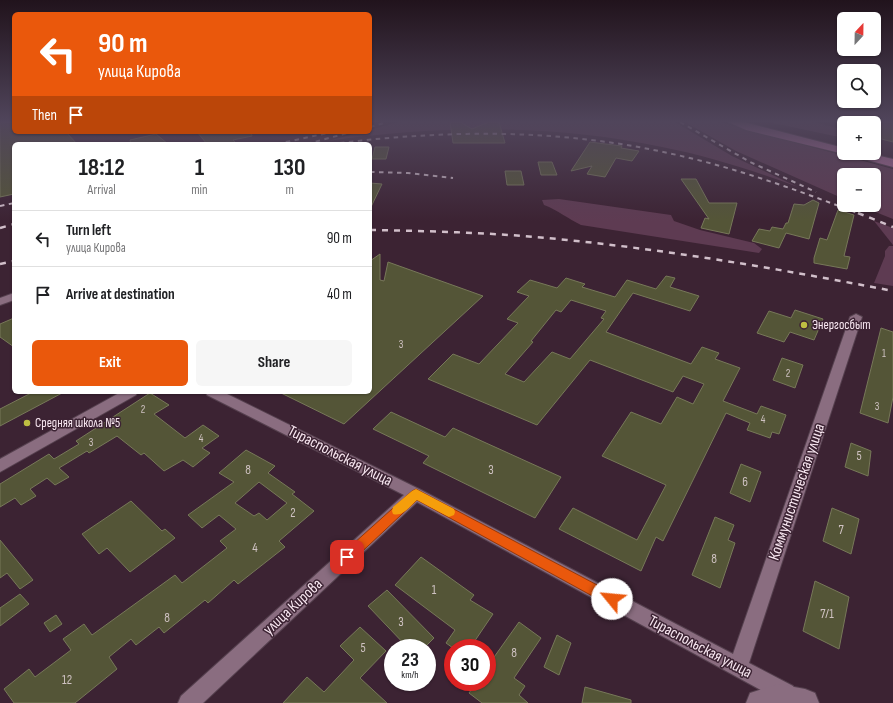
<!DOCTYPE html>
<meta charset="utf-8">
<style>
:root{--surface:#fff;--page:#f6f6f6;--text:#202124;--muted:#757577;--line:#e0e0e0;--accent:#ea580c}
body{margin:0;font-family:"Sofia Sans Condensed",sans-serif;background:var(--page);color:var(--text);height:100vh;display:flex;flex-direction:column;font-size:15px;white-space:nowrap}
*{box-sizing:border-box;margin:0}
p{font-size:13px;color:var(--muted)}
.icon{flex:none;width:22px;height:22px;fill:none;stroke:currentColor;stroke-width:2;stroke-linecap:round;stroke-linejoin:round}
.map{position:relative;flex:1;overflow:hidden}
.panel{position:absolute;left:12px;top:142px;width:360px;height:252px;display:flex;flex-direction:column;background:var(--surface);border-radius:6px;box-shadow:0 1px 3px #0004}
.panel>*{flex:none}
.guide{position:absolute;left:12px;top:12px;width:360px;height:122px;border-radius:6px;box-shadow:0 1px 3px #0004;background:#ea580c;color:#fff;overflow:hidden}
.needle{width:26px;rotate:22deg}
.fabs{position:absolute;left:837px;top:12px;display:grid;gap:8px}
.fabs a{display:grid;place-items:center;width:44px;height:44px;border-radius:6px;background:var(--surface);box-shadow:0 1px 3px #0004;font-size:20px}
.speed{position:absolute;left:384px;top:639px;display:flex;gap:8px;font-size:20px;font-weight:700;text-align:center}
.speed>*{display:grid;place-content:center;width:52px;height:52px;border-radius:50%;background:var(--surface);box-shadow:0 1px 3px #0004;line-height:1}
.speed small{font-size:10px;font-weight:400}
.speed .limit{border:6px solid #d22;background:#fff;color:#111}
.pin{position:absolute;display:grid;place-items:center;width:34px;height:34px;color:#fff;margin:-17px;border-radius:8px;box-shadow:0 2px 6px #0006}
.me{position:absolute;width:44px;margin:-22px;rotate:298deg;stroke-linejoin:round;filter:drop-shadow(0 0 3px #0008)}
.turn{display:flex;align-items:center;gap:14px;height:84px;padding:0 20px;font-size:18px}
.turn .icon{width:52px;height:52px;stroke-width:2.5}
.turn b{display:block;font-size:28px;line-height:34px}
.then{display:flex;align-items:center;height:38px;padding:0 20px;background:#0003;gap:8px;font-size:15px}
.eta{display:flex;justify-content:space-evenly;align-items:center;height:68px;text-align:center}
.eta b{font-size:24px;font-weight:700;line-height:28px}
.button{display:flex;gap:8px;margin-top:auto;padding:8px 20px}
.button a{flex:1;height:46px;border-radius:6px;background:var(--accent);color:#fff;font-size:16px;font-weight:700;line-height:46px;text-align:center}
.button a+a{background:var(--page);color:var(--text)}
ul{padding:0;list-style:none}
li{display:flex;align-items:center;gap:12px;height:56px;padding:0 20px;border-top:1px solid var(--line)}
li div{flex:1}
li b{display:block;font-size:15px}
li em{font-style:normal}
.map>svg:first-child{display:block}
.green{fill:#5e3b52}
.building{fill:#545537;stroke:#777859;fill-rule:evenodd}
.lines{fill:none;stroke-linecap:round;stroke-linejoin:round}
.street-casing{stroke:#55404e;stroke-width:2}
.secondary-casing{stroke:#55404e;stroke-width:2}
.primary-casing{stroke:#55404e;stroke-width:2}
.street{fill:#8a6d80;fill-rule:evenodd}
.secondary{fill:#8a6d80;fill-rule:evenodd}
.primary{fill:#ad6e99;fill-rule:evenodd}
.rail-far1{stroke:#d1bfca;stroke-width:2;stroke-dasharray:4.5 4.5;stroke-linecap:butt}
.rail{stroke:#d1bfca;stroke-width:2.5;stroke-dasharray:6 6;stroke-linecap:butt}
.route{fill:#ea580c;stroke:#983908}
.slow{fill:#f59e0b}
.poi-dot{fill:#bebf42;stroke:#3c2333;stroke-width:1.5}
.labels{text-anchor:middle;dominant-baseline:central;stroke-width:3;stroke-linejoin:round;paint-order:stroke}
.number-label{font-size:11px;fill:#cfc2c2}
.poi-label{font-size:13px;fill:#f8e7f1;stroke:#3c2333;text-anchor:start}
.near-number-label{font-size:13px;fill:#cfc2c2}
.near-street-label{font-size:16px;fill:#f8e7f1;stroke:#3c2333}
</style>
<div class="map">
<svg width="893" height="703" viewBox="0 0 893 703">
<rect width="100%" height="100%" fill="#3c2333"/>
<g class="green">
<path d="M398,122H675L732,156L798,187C754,171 708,156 662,147C551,124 439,125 328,141L361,132H370V130Z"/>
<polygon points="685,122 720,122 893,169 893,219 858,205 874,205 874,175 844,175 844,199 736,151"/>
<polygon points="768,122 814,122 844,130 844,138"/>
<path d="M559,199L671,215L674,221L700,230L754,243L762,249L759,253L581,225C568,219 558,210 544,205L542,200Z"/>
<polygon points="874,221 893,228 893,245"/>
<polygon points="889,246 893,246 893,286 874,283 885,256 885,251"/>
</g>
<g class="building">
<polygon points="14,122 14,132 66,132 77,144 14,144 14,194 0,197 0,123"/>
<polygon points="450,122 460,122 472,129 489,122 499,122 505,143 453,143"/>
<polygon points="874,122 893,122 893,142 874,137"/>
<polygon points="197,132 251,132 252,136 233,140 237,144 207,144"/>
<polygon points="156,134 168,144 131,144 130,140"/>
<polygon points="590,142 622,146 621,148 639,151 632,161 616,158 605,177 587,174 592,166 571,171"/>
<polygon points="375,147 389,147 386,159 372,159"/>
<polygon points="538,162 552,162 557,175 541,175"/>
<polygon points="505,171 521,171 524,185 507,185"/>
<polygon points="681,179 696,179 709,203 737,203 729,234 701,228 705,218 709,219"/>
<polygon points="370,183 382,184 370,209"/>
<polygon points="813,200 819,203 809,239 786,233 779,248 752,241 759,229 770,231 772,227 783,229 786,223 788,223 794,204 804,205"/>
<polygon points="838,210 854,215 844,256 850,257 847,269 814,263 814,258 820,238 827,240"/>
<polygon points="380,254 380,280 384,281 388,262 483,296 344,424 279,392 370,392 370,261"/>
<path d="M666,276L675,278L670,287L699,296L690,311L633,293L606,332L691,364L702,347L719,353L715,359L740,368L723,401L757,414L761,406L786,415L779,434L772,432L770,438L747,430L750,423L726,413L663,541L656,537L641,571L559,529L573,508L637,540L666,485L602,456L631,412L661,424L677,397L693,404L704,384L683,376L673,392L590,360L537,425L428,379L453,354L479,364L518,323L507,319L529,296L517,292L530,280L557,288L566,278L585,284L582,287L615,297L627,280L656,289ZM571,300L606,311L601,318L604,319L570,359L552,352L524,382L505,374L533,342L531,341L556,310L561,312Z"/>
<polygon points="795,310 823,319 814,340 790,332 784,342 757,333 769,311 791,318"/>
<polygon points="14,318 14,347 0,337 0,324"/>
<polygon points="881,328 893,332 893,397 888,423 860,413"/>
<polygon points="782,358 803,365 795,388 773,380"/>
<polygon points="33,392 64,392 0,426 0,409"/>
<polygon points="150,393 169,405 154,414 185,438 203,425 219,436 202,448 210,453 193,467 183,460 164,471 144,453 141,455 117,436 89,453 87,451 59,468 69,477 55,485 47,478 30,489 36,496 21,505 15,498 0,507 0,484 49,454 54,459 79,444 76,441"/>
<polygon points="391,412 445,437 453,428 561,477 535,518 423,463 429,456 373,429"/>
<polygon points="851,443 871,451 868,476 845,467"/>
<path d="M246,450L275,466L268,473L295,492L292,494L314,511L279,541L285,547L238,584L234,580L208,603L205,600L164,633L159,627L136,645L131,639L109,657L117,669L75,703H14L4,689L29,669L35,677L71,650L63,639L84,624L92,635L175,575L182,583L227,548L220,541L236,529L219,515L202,528L188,515L234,482L219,473ZM259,482L287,503L267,520L259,513L254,516L235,503Z"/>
<polygon points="741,464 761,472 750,502 730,493"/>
<polygon points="131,501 162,531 165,529 175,538 130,572 107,548 99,554 82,534"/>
<polygon points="832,508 859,519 851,554 823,541"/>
<polygon points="715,517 734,525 728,540 735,543 720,588 692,575"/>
<polygon points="0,540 33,580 20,589 7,573 0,578"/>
<polygon points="421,557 474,595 470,600 493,614 470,648 453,648 446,643 455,630 395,585"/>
<polygon points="815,581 849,597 839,649 803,631"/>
<polygon points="387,590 434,638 424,648 408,648 368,606"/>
<polygon points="20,594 29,604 0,626 0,608"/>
<polygon points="56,615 62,624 50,632 44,623"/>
<polygon points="519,622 541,638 514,678 525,686 519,695 528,703 482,703 469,693 477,682 487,682 487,667"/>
<polygon points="360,627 386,651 360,678 387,703 283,703 307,677 324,692 354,660 340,646"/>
<polygon points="557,635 571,643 559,675 544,667"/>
<polygon points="585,687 631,700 631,703 582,703"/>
</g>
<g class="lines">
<defs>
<g id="street">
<polygon points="14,293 14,300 0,305 0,298"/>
<polygon points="856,314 862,317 749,663 793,686 796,693 793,700 786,703 779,700 417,502 203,703 178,703 181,696 404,495 207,395 206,392 223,392 421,490 733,654 850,317"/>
<polygon points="121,392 137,392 136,395 0,472 0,459"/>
</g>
<polygon id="secondary" points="778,684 805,689 815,693 819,703 746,703 750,693"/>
<polygon id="primary" points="728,122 744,122 844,148 844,153 867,153 893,159 893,167 849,155 848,154 844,154 746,130"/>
</defs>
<use href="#street" class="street-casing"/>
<use href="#secondary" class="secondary-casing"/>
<use href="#primary" class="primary-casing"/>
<use href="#street" class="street"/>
<use href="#secondary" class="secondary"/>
<use href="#primary" class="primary"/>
<g class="rail-far1">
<polyline points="680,122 750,162 816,192"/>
<polyline points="370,127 387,122"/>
<polyline points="277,144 332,132"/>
<polyline points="307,144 351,132"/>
<path d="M331,144C443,130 556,128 668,153C734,167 797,190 860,214"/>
<polyline points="370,172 408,173 453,178"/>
<polyline points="0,206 14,203"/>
</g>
<g class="rail">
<polyline points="858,213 893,227"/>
<polyline points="0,228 14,224"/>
<path d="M370,230C436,231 501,233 567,240C676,251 785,270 893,291"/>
<polyline points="0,264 14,261"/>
</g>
</g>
<linearGradient id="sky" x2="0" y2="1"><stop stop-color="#21131c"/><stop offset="0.55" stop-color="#50455b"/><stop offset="1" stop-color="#50455b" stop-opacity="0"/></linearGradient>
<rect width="893" height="221" fill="url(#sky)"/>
<polygon class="route" points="416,489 616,595 618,599 616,604 612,605 607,604 417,500 352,561 347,562 343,561 341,557 343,553 412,491"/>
<path class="slow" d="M416,489L454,509L455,512L454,515L449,517L445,515L417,500C410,506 403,517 393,514L392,511L393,507L412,491Z"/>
<g class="poi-dot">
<circle cx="804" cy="325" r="4"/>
<circle cx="27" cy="423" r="4"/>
</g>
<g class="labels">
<g class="number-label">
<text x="401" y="344">3</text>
<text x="884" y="353">1</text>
<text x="788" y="373">2</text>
<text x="877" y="406">3</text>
<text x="143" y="409">2</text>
<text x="763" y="419">4</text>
<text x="201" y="438">4</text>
<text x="91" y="442">3</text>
</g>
<g class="poi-label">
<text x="812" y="325">Энергосбыт</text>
<text x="35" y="423">Средняя школа №5</text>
</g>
<g class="near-number-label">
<text x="859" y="456">5</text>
<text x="248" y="470">8</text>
<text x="491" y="470">3</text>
<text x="745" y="482">6</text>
<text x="293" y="513">2</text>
<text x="841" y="530">7</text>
<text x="255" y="548">4</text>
<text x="714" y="559">8</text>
<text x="434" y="590">1</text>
<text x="827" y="614">7/1</text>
<text x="167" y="618">8</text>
<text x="401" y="622">3</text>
<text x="363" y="648">5</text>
<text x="514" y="653">8</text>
<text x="67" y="680">12</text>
</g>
<g class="near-street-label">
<text transform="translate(340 456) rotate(27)">Тираспольская улица</text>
<text transform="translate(797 492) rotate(-71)">Коммунистическая улица</text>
<text transform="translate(293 607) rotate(-43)">улица Кирова</text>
<text transform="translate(700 647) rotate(28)">Тираспольская улица</text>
</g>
</g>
</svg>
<div class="fabs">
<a><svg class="needle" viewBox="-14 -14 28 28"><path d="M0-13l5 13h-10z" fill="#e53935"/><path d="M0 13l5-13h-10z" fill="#757577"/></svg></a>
<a><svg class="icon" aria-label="search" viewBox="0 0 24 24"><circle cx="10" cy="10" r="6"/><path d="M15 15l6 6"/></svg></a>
<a>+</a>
<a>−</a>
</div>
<div class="speed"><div>23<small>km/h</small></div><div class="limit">30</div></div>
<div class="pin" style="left:347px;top:557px;background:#d93025"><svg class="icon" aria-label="arrive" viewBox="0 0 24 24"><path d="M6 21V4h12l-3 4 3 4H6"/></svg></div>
<svg class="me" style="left:612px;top:599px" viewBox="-20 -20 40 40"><circle r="19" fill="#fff"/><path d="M0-13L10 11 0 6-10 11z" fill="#ea580c"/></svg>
<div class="guide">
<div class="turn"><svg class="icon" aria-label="left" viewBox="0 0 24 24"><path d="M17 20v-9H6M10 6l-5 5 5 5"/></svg><div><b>90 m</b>улица Кирова</div></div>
<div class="then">Then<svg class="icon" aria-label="arrive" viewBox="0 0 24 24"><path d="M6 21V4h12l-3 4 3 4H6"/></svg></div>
</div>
<section class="panel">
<div class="eta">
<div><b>18:12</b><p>Arrival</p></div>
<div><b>1</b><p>min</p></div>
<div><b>130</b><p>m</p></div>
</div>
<ul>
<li><svg class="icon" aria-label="left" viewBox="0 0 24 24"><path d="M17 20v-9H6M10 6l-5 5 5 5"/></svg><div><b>Turn left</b><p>улица Кирова</p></div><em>90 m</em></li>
<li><svg class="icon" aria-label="arrive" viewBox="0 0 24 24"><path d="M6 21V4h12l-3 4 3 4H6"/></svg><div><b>Arrive at destination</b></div><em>40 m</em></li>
</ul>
<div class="button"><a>Exit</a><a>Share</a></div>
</section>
</div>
